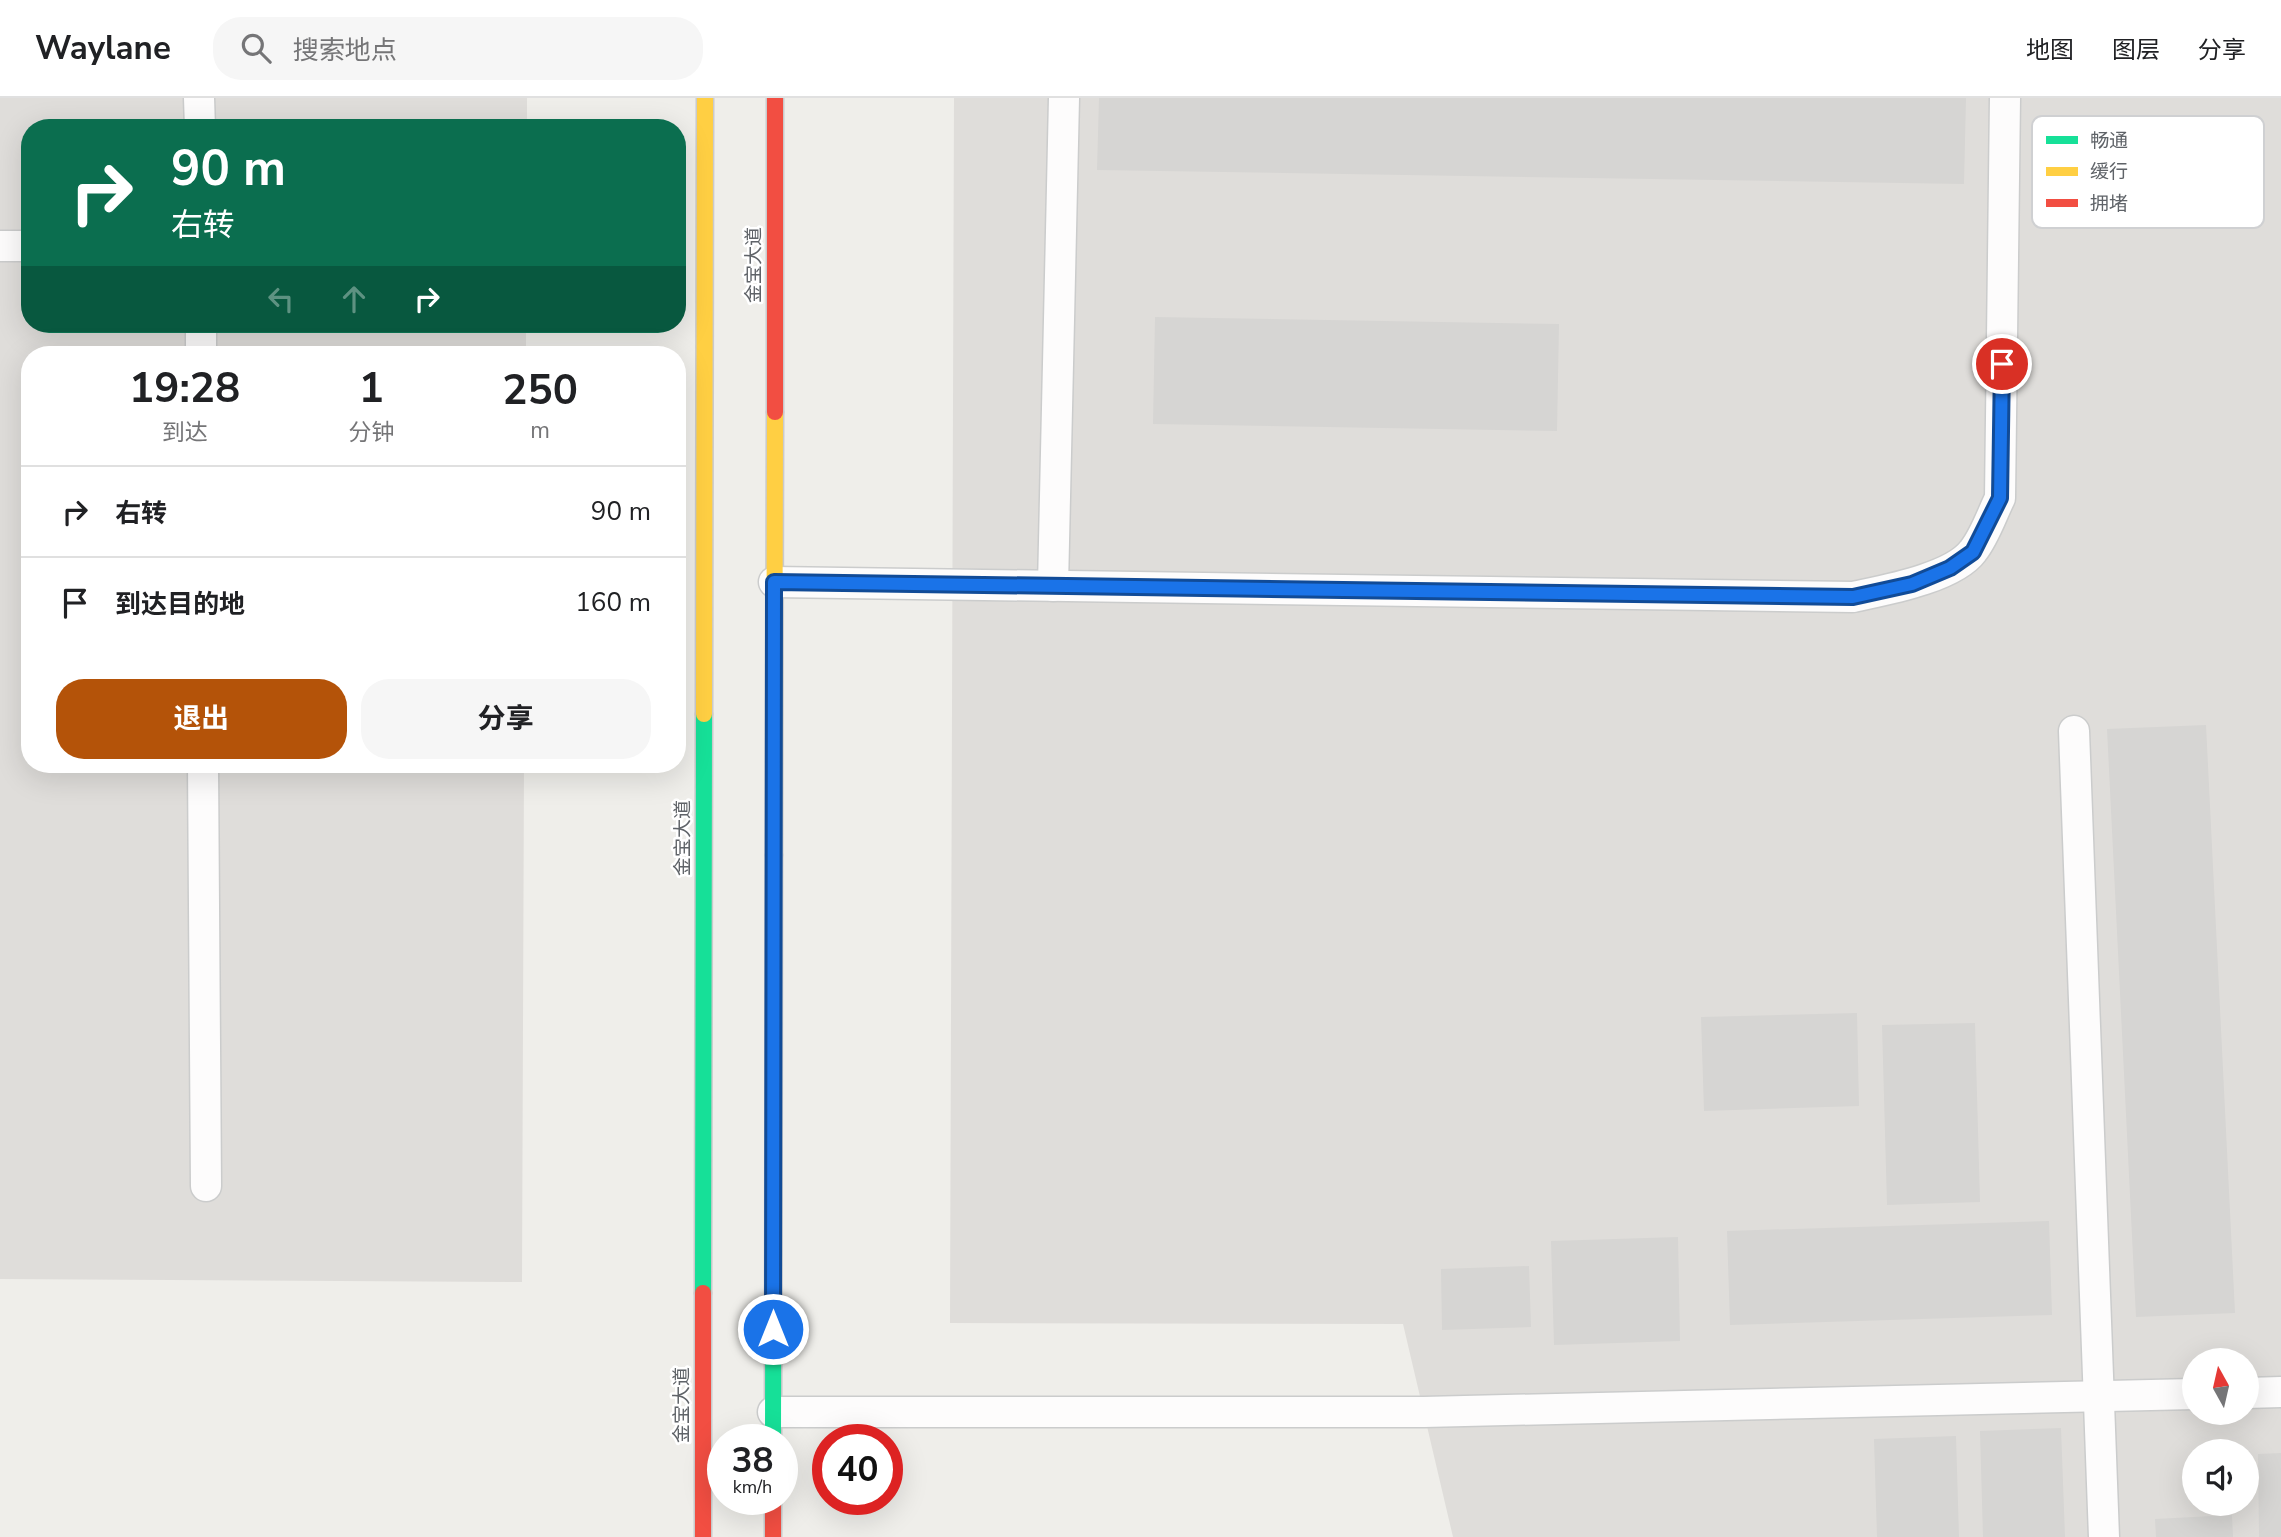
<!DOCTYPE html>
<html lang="zh">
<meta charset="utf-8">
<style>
:root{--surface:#fff;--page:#f6f6f6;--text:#202124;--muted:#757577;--line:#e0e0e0;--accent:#b45309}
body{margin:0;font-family:"Nunito Sans","Noto Sans SC",sans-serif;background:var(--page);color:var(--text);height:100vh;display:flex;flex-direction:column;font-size:26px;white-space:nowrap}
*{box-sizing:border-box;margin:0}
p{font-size:23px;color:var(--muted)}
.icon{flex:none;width:38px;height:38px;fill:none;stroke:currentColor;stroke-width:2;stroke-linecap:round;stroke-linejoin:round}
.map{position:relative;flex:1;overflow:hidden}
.drawer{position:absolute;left:21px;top:248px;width:665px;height:427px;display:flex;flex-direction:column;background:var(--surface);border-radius:28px;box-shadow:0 7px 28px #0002}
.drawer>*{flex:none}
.hud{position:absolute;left:21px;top:21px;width:665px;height:214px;border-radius:28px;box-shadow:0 7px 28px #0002;background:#0b6e4f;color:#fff;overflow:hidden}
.needle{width:46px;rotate:352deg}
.fabs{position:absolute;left:2182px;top:1250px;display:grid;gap:14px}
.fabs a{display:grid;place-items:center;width:77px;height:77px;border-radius:50%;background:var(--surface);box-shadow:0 7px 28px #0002;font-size:35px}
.speed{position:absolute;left:707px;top:1326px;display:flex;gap:14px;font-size:35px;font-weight:700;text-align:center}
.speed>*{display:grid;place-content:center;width:91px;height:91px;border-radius:50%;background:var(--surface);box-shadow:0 7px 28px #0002;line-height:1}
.speed small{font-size:18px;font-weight:400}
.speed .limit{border:10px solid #d22;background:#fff;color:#111}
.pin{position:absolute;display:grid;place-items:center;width:60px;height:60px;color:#fff;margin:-30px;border:4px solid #fff;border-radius:50%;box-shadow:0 2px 7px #0007}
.me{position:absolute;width:77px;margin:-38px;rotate:0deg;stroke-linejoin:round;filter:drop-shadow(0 0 5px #0008)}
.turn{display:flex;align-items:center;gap:24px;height:147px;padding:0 35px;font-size:32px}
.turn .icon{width:91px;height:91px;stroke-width:2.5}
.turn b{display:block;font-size:49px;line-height:60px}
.lanes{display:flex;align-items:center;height:66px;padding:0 35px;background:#0003;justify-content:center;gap:35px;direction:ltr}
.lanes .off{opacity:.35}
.eta{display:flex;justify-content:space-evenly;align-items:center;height:119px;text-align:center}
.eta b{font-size:42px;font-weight:700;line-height:49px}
.cta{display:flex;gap:14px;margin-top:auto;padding:14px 35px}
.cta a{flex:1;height:80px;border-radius:28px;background:var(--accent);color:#fff;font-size:28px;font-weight:700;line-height:80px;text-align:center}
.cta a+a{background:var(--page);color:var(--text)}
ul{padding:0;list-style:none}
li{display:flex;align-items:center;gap:21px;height:91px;padding:0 35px;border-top:2px solid var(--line)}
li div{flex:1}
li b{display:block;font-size:26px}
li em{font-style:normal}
header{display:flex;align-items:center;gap:42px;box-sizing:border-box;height:98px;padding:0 35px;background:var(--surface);border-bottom:2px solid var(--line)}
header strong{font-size:33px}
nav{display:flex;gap:38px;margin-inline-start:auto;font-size:24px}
.search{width:490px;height:63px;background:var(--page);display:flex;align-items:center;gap:18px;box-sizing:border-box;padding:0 24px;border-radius:28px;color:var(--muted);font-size:26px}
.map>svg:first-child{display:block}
.industrial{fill:#dfddda;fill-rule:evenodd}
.building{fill:#d6d5d3}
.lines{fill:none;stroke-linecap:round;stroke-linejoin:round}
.lane-casing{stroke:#cbcccc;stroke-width:33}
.fast-casing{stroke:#cacacb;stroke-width:19}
.slow-casing{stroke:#cacacb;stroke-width:19}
.jam-casing{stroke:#cacacb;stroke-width:19}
.lane{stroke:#fdfcfc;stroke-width:30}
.fast{stroke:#16e098;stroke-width:16}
.slow{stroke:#ffcf43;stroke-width:16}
.jam{stroke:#f24e42;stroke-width:16}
.route-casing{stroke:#114b97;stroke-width:18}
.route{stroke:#1a73e8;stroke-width:12}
.labels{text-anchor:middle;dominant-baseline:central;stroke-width:5;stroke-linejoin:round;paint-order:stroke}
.street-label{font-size:19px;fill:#5f6368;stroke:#fff}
.key{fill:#fff;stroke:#cfd0d2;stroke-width:2}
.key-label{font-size:19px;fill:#5f6368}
</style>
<header>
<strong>Waylane</strong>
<div class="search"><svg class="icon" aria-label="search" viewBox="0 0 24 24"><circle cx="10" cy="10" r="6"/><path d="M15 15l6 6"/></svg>搜索地点</div>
<nav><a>地图</a><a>图层</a><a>分享</a></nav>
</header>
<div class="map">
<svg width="2281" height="1439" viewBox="0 0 2281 1439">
<rect width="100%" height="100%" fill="#efeeea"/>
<g class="industrial">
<polygon points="0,0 527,0 527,30 30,30 30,226 526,226 526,257 30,257 30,667 524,667 522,1184 0,1181"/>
<path d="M954,0H2281V1439H1453L1403,1226L950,1225ZM2194,1262H2247V1314H2194ZM2194,1353H2247V1405H2194Z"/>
</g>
<g class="building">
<polygon points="1099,0 1966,0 1964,86 1097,72"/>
<polygon points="1155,219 1559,226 1557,333 1153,326"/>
<polygon points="2206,627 2235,1215 2136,1219 2107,631"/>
<polygon points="1857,915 1859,1008 1704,1013 1701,919"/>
<polygon points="1975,925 1980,1104 1887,1107 1882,927"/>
<polygon points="2049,1123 2052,1217 1730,1227 1727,1133"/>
<polygon points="1678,1139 1680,1243 1554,1247 1551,1143"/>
<polygon points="1529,1168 1531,1229 1442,1232 1441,1171"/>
<polygon points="2061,1330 2065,1439 1983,1439 1980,1333"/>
<polygon points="1956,1338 1959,1439 1877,1439 1874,1341"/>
<polygon points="2281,1355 2281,1439 2259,1439 2258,1356"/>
<polygon points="2232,1417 2233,1439 2156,1439 2155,1421"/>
</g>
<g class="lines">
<defs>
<g id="lane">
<polyline points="199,0 200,30"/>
<polyline points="0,148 30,148"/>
<polyline points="201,226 201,257"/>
<path d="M774,484L1853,499C1885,492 1953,480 1973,453C1985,438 1992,416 2000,400L2005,0"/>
<polyline points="1053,488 1064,0"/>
<polyline points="2074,633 2104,1439"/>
<polyline points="203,667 206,1088"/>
<polyline points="2247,1295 2281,1294"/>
<polyline points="773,1314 1424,1314 2194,1296"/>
</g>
<g id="fast">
<polyline points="703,1195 704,616"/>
<polyline points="773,1342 774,757"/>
</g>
<g id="slow">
<polyline points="704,616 705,0"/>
<polyline points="774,757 775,314"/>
</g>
<g id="jam">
<polyline points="775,314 775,0"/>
<polyline points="773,1402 773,1439"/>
<polyline points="703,1439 703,1195"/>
</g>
</defs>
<use href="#lane" class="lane-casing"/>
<use href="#fast" class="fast-casing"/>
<use href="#slow" class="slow-casing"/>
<use href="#jam" class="jam-casing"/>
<use href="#lane" class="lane"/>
<use href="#fast" class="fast"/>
<use href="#slow" class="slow"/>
<use href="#jam" class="jam"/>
</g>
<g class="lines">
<defs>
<polyline id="route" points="773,1231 774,484 1853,499 1912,486 1950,470 1973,454 2000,400 2002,266"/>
</defs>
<use href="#route" class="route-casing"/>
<use href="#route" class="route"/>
</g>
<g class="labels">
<g class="street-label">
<text transform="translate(754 167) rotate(-90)">金宝大道</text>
<text transform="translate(683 740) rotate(-90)">金宝大道</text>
<text transform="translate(682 1307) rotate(-90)">金宝大道</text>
</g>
</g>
<rect x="2032" y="18" width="232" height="112" rx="10" class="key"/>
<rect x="2046" y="38" width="32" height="8" fill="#16e098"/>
<rect x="2046" y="69" width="32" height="9" fill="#ffcf43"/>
<rect x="2046" y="101" width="32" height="8" fill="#f24e42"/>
<g class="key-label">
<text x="2090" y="49">畅通</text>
<text x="2090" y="80">缓行</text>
<text x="2090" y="112">拥堵</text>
</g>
</svg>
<div class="fabs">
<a><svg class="needle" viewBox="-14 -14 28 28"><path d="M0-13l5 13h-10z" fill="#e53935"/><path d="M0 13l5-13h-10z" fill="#757577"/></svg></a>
<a><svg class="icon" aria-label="sound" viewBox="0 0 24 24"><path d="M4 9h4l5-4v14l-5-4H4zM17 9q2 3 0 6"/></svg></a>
</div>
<div class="speed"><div>38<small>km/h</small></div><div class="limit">40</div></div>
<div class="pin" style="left:2002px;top:266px;background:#d93025"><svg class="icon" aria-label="arrive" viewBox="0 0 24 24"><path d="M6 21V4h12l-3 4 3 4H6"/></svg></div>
<svg class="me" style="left:773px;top:1231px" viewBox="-20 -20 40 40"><circle r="17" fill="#1a73e8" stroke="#fff" stroke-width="3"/><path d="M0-11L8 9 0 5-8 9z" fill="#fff"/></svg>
<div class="hud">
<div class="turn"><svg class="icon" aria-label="right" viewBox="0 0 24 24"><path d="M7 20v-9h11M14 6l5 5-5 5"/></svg><div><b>90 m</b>右转</div></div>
<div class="lanes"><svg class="icon off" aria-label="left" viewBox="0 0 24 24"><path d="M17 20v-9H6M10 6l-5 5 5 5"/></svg><svg class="icon off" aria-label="ahead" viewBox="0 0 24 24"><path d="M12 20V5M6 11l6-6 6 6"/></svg><svg class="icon" aria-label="right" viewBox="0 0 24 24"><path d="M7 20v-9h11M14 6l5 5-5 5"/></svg></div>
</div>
<section class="drawer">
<div class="eta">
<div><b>19:28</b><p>到达</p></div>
<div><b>1</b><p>分钟</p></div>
<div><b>250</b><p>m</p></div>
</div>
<ul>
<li><svg class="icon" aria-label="right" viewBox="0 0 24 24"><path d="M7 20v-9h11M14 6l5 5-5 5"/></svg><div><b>右转</b></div><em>90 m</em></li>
<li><svg class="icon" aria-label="arrive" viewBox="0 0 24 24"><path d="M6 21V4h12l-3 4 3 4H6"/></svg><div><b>到达目的地</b></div><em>160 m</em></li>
</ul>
<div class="cta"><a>退出</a><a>分享</a></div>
</section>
</div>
